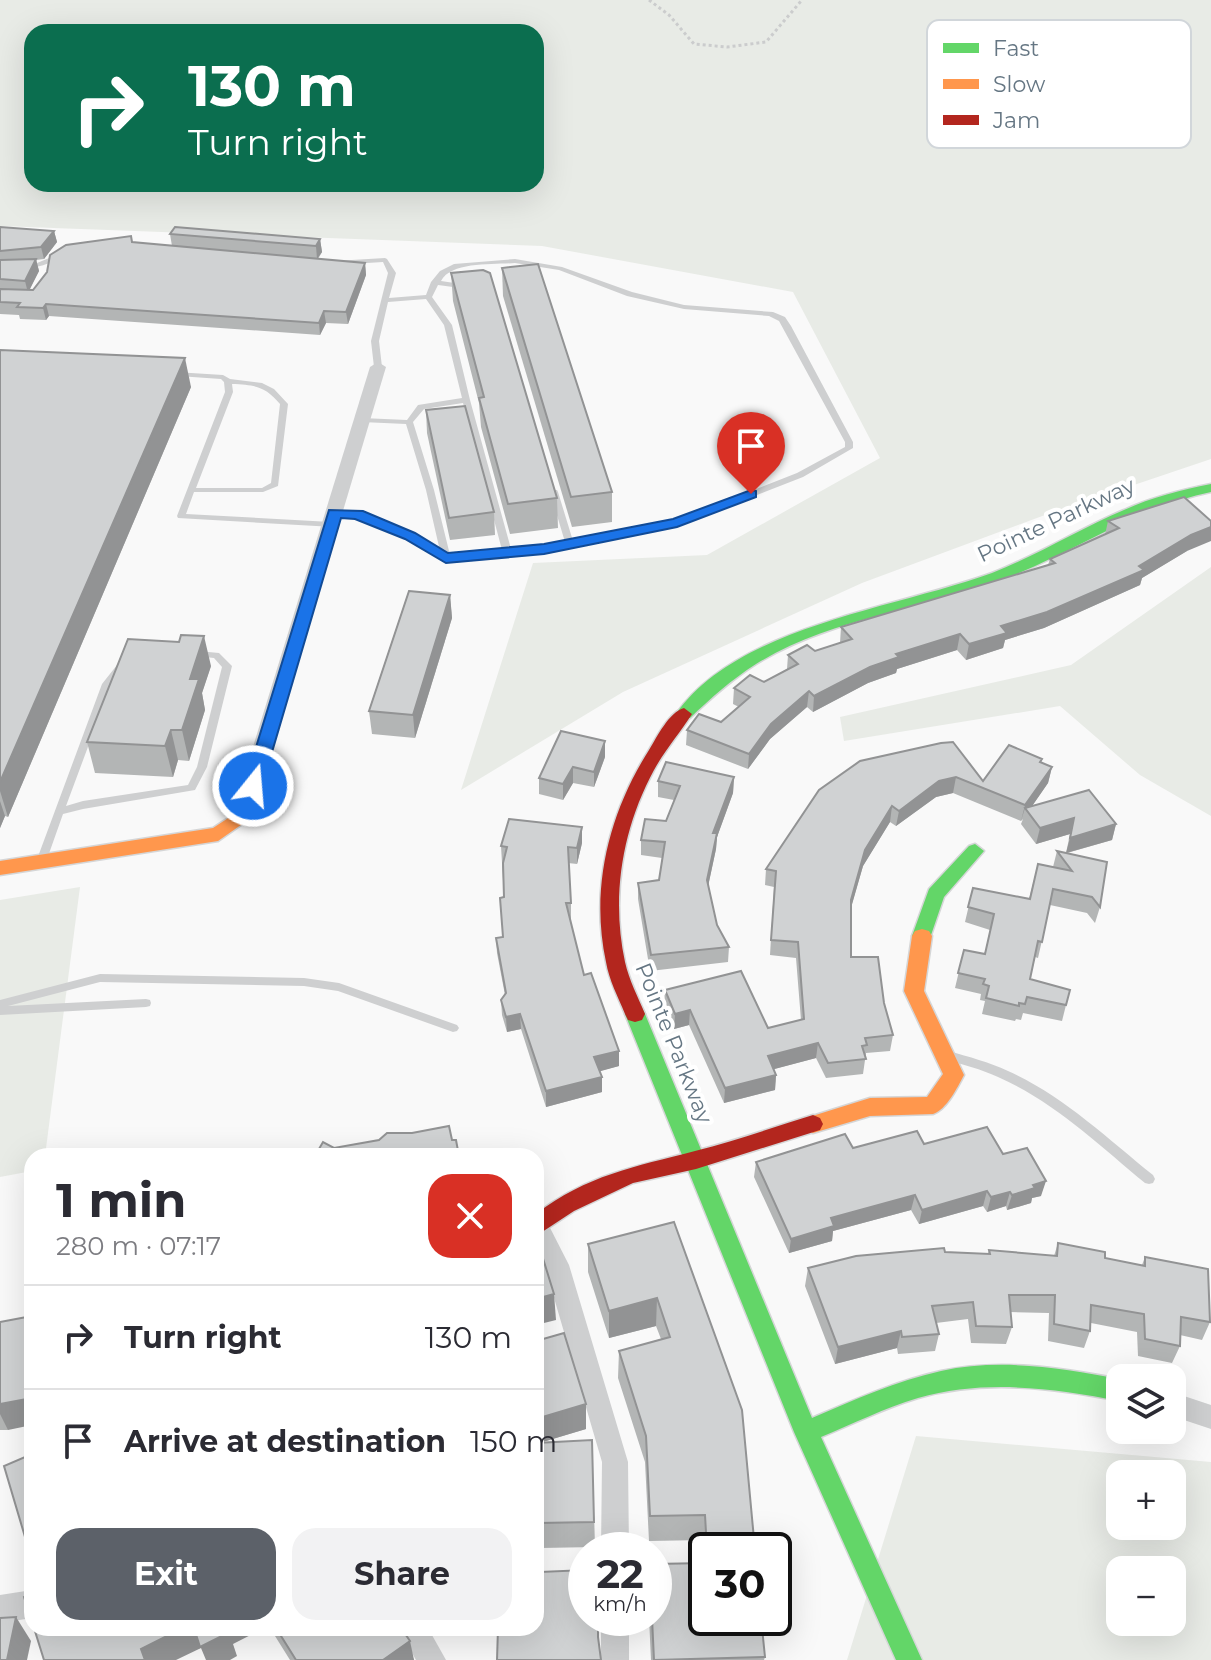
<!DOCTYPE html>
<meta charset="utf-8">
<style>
:root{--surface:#fff;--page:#f2f2f3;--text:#2b2b33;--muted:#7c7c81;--line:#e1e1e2;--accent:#5c6169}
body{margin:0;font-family:Montserrat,sans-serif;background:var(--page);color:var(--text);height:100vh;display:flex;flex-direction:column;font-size:30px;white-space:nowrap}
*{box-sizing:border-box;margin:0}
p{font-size:26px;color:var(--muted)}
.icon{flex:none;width:44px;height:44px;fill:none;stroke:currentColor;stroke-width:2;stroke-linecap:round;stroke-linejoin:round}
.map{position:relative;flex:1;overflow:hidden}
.sheet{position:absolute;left:24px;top:1148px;width:520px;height:488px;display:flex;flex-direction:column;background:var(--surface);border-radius:24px;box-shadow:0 8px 32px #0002}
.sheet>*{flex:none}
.guide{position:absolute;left:24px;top:24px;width:520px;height:168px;border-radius:24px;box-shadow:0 8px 32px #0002;background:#0b6e4f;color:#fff;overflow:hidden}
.fabs{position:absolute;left:1106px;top:1364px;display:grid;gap:16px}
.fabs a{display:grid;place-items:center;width:80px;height:80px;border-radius:16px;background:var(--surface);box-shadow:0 8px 32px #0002;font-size:40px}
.speed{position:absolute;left:568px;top:1532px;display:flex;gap:16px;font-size:40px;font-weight:700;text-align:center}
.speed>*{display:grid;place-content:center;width:104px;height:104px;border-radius:50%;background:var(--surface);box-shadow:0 8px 32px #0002;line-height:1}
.speed small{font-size:20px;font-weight:400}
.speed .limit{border:4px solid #111;border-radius:12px;background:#fff;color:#111}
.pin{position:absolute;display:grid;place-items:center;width:68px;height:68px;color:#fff;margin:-82px -34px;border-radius:50% 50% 50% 0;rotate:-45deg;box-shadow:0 0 8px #0007}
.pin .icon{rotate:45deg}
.me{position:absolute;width:88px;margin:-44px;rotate:17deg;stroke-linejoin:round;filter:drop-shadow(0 0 6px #0008)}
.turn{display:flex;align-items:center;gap:28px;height:168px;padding:0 32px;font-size:36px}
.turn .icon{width:104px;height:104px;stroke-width:2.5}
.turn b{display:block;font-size:56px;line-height:68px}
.round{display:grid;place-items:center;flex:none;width:84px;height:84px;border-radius:24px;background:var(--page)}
.headline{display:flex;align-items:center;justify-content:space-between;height:136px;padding:0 32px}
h1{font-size:48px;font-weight:700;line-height:60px}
.button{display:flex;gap:16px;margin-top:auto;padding:16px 32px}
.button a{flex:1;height:92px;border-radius:24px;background:var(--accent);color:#fff;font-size:32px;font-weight:700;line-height:92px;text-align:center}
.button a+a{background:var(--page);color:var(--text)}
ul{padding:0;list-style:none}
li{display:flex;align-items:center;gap:24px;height:104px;padding:0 32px;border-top:2px solid var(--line)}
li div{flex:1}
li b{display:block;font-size:30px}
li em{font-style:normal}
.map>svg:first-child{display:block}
.green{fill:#e8ebe6;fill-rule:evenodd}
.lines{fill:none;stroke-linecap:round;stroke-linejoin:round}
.fast-casing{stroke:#d5d6d7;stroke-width:3}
.slow-casing{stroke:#d5d6d7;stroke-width:3}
.jam-casing{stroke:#d5d6d7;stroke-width:3}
.path{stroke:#cbcccd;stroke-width:3;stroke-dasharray:3 3;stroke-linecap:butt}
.lane{fill:#cecfd0;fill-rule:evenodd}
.street{fill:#cecfd0;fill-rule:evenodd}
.fast{fill:#63d668;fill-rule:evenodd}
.slow{fill:#ff974d;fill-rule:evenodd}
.jam{fill:#b3261e;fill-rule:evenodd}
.wall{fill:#b3b5b5}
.shaded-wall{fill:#929394}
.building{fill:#d0d2d3;stroke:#929394;stroke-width:2}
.route{fill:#1a73e8;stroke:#114b97;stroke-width:2}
.labels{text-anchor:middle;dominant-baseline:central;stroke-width:8;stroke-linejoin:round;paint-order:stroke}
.street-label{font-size:22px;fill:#657683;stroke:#fff}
.key{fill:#fff;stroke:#d1d6da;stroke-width:2}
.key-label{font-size:22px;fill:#657683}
</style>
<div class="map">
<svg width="1211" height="1660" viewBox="0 0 1211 1660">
<rect width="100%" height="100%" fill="#f9f9f9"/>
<g class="green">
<path d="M0,0H1211V459L1045,515L862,583L623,692L461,790L533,563L707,555L880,458L793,292L542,246L0,226ZM32,32H536V184H32Z"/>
<polygon points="1211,567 1211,816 1140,775 1060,706 844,741 840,717 1071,665"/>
<polygon points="80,887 45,1156 32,1156 32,1171 0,1177 0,900"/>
<path d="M916,1436L1211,1462V1660H847ZM1120,1474H1172V1526H1120ZM1120,1570H1172V1622H1120Z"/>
</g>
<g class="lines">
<defs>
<g id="fast">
<path d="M1211,484V492C1135,508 1075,552 1004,579C923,610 830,618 756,664C731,680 711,698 690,718H678L676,714C737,626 897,608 992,573C1038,555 1079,529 1124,510C1152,497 1181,490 1211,484Z"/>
<polygon points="975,844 984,851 944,897 929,941 915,941 912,936 929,889 969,846"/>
<path d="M635,1006L642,1008L645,1014L812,1418C854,1400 896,1381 941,1371C1000,1358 1062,1368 1120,1379V1401C1053,1388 985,1379 918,1398C884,1408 853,1424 821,1437L922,1660H896L794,1432L625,1014L628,1008Z"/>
</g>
<g id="slow">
<polygon points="242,809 248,810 251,815 248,820 218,841 0,875 0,861 213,828"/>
<path d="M922,929L929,931L932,936L924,991L964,1075C957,1088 947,1109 933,1114L870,1116L813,1133L806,1130L803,1124L806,1118L870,1098L927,1097L943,1074L904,991L912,936L915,931Z"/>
</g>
<g id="jam">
<path d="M684,708L692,714C680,733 665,750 654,770C622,829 611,897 625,962C629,980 638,997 645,1014L642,1020L635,1022L628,1020L625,1014C618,997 609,980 606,962C590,888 609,813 649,750C657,737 669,712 684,708Z"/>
<path d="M813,1115L820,1118L823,1124L820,1130L696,1169L633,1183L574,1211L536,1236V1214C587,1175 634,1167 695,1151C735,1141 774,1127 813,1115Z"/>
</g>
</defs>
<use href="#fast" class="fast-casing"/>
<use href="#slow" class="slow-casing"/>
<use href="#jam" class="jam-casing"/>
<polyline class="path" points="649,0 669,15 694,44 727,47 766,42 802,0"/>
<g class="lane">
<path d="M59,254L62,256L61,257C42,269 22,270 0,269V265L37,263Z"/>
<path d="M385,258L387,259L396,273L389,298L426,295L431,282L440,271L454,264L515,259L562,267L632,292L684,305L773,312L785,317L791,326L853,442V448L803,477L680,525L544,552L446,561L407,538L356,516L335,515L331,513C357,502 416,536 440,551L426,490L406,424L362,422L358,420L362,418L407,420L418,405L462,398L444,325L426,299L388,302L379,341L382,367L378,369L374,367L371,341L388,273L383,262L335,265L332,263L335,261ZM515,263L559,270L627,296L684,309L769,316L779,321L845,442V447L797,473L675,521L573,541L558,492L557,490H551L550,492L565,542L544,546L511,549L470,400L452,325L432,297L438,285L468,289V285L441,281C452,261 494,265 515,263ZM463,403L502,550L450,555L434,490L413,422L424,409Z"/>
<path d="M175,372L223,375L230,379L262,383L274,389L288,404L278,486L263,492H194L186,514L331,522L335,525L334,527L178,518L177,516L225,392L224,382L221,379L178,376L174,374ZM232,384C255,385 265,386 280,404L271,483L262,488H196L233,392Z"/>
<polygon points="198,651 219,653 232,666 207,767 195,790 83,809 63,814 46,862 41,866 37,865 36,862 102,684 117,665 120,664 125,667 111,685 66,806 83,801 188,785 197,767 222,667 214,658 195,656 193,654 195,652"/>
<polygon points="100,974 304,978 339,983 457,1025 459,1028 457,1031 453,1032 338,991 304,986 100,982 8,1006 146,999 150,1000 151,1003 150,1006 146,1007 0,1015 0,1000"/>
<path d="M949,1051C969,1057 989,1062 1008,1071C1062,1095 1107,1138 1153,1175L1155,1179L1153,1183L1149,1184L1145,1183C1099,1145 1053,1101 998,1077C981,1069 963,1065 945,1059L943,1056L945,1053Z"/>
</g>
<g class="street">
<polygon points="378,362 386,367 252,815 242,822 235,820 232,815 370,367"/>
<polygon points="537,1216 546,1220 569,1265 628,1462 629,1550 601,1550 602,1462 545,1267 536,1249"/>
<polygon points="1172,1392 1211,1405 1211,1429 1172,1416"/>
<polygon points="32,1590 32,1618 0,1623 0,1595"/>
<rect x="601" y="1618" width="28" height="42"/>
<polygon points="398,1628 428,1628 446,1660 416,1660"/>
</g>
<use href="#fast" class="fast"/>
<use href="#slow" class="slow"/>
<use href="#jam" class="jam"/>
</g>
<g class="wall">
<polygon points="0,227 54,231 57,242 44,259 36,260 39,271 29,290 33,290 132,242 172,246 170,234 320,239 322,252 318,259 365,263 366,275 348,324 326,323 320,335 49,316 46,320 20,319 19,315 0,314"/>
<polygon points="502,268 612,492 612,522 572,527 503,296"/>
<polygon points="451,273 557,498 558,528 510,534 481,427 479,403 453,301"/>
<polygon points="0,350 191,387 8,817 5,816 0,828"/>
<polygon points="426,410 494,512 495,535 450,540 427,433"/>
<polygon points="1108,521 1187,551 1142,578 1140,585 1044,628 1005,640 1003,648 966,660 957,650 897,669 896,673 868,683 813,712 807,707 770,739 748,769 686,745 687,730 721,722 739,707 733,704 734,688 764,682 787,669 788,655 815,651 840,643 841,627 1048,565 1050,559 1105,535"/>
<polygon points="450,595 452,618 415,738 372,734 369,711"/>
<polygon points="211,666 202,693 205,710 189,761 178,760 173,777 95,773 87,742"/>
<polygon points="605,757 594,787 573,783 563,800 539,794 539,778"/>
<polygon points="860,761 983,781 1041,762 1052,767 1048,783 1032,806 1116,824 1112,840 1067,853 1100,907 1095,923 1087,913 1050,905 1038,958 1035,957 1030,979 1066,1005 1062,1021 1023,1013 1021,1020 1016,1019 1015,1021 982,1014 985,1001 980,1000 981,994 955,988 964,950 985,954 990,930 965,922 973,888 1029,899 1038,864 1053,867 1057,851 1066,853 1070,834 1036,844 1021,824 1023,819 1021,821 953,793 936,797 896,826 890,822 863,866 851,907 851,957 884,1003 893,1035 890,1051 866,1053 863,1074 826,1078 816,1058 774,1069 776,1075 775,1090 724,1103 689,1025 674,1029 664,1005 665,990 768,1028 801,1020 796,958 770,955 774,887 765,885 766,869"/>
<polygon points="734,777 733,793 717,837 716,849 708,886 717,925 729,947 728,962 650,971 638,899 638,883 659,880 662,858 641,855 641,840 666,821 674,800 658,797 658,781"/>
<polygon points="582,843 577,864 568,863 571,903 571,919 570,919 584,975 619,1066 599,1071 602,1092 546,1107 521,1029 507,1032 502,1015 501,1000 505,995 497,953 496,938 503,937 504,897 501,846"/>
<polygon points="924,1144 1003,1154 1041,1196 1032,1198 1031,1203 1007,1210 1006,1206 987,1212 983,1206 919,1224 911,1210 833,1231 832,1241 789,1253 754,1177 756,1162 853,1148"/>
<polygon points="674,1222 755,1550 706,1550 706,1618 765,1657 764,1660 651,1660 649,1618 654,1618 704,1563 703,1540 649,1541 645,1462 618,1378 619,1351 661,1339 656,1326 609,1338 588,1272 588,1244"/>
<polygon points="1058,1243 1105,1258 1142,1265 1145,1257 1210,1322 1202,1340 1180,1335 1180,1346 1172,1363 1138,1356 1137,1332 1091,1323 1090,1331 1084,1348 1048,1341 1049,1313 1010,1312 1012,1327 1006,1344 971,1343 968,1319 936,1323 939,1334 935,1351 898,1354 897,1348 835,1364 805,1286 808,1268 945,1252 988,1254 989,1250 1054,1256"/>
<polygon points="0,1322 8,1430 0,1430"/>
<polygon points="536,1341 586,1404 586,1429 539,1443 592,1440 595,1547 541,1548 541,1572 498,1628"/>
<polygon points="270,1628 401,1628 414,1660 290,1660"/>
</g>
<g class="shaded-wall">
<polygon points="54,231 57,242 44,259 41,247"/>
<polygon points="320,239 322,252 317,259 316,246"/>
<polygon points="36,259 39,271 28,293 25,281"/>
<polygon points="365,263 366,275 348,324 346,312"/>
<polygon points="46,304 49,316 46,320 43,308"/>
<polygon points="324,311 326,323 320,335 319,323"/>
<polygon points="185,358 191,387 8,817 0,791 0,782"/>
<polygon points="1211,527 1211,541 1187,551 1142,578 1140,585 1044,628 1005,640 1003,648 966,660 969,644 1001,626 1139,566 1191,535"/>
<polygon points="450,595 452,618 415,738 413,715"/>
<polygon points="960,634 957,650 897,669 896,673 868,683 813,712 814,696 896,654"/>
<polygon points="204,636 211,666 202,693 205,710 189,761 182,730 190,679"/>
<polygon points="809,691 807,707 770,739 748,769 749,754 771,724"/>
<polygon points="171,730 178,760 173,777 165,746"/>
<polygon points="605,741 605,757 594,787 594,772"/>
<polygon points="573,767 573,783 563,800 563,784"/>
<polygon points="1052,767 1048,783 1028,812 1025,808 1021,821 1025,805"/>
<polygon points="734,777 733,793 717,837 716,849 706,896 713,833"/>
<polygon points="956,777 953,793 936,797 896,826 899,811 939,781"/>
<polygon points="0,801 5,816 0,828"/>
<polygon points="892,806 890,822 863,866 849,915 851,900 865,850"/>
<polygon points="1074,818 1070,834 1036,844 1040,828"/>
<polygon points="1116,824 1112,840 1066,853 1070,838"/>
<polygon points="582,827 582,843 577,864 577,848"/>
<polygon points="690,1010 689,1025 674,1029 675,1014"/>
<polygon points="520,1014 521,1029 507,1032 506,1017"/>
<polygon points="818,1043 816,1058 767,1071 768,1056"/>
<polygon points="619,1051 619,1066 594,1073 594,1057"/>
<polygon points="776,1075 775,1090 724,1103 725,1088"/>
<polygon points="602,1077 602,1092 546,1107 546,1091"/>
<polygon points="1046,1181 1041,1196 1032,1198 1031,1203 1007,1210 1012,1195 1033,1185"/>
<polygon points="987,1191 983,1206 919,1224 922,1210"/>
<polygon points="1010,1192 1006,1206 987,1212 991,1197"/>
<polygon points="915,1195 911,1210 833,1231 832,1241 789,1253 791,1239 831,1218"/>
<polygon points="554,1294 556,1320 536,1325 536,1299"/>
<polygon points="657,1298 656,1326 609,1338 609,1311"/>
<polygon points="901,1331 897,1348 835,1364 838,1347"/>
<polygon points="32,1398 32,1425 8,1430 0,1414 0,1404"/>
<polygon points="586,1404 586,1429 536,1444 536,1419"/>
<polygon points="16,1617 31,1641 27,1660 7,1660"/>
<polygon points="183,1628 264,1628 233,1644 237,1656 230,1660 206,1660 201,1648 176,1660 145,1660 141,1649"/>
<polygon points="410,1641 414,1660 383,1660"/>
</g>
<g class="building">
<polygon points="0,227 54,231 41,247 0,251"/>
<polygon points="175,227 320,239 316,246 170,234"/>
<polygon points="131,236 132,242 365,263 346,312 324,311 319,323 46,304 43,308 17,307 20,303 0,302 0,289 33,290 47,272 50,255 66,245"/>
<polygon points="36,259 25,281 0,279 0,260"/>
<polygon points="538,264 612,492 571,497 502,268"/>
<polygon points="483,270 490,273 557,498 508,504 479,398 484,397 451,273"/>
<polygon points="0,350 185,358 0,782"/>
<polygon points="465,406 494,512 449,518 426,410"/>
<polygon points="1184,497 1211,521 1211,527 1191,535 1139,566 1144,570 1047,612 1001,626 1007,633 969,644 960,634 896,654 899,657 870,667 814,696 809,691 771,724 749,754 687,730 699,714 721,722 750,697 734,688 750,675 764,682 798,664 788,655 807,645 815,651 852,639 841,627 1055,563 1050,559 1119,528 1108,521"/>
<polygon points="409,591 450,595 413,715 369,711"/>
<polygon points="181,635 204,636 190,679 199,679 182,730 171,730 165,746 87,742 128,639 179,642"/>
<polygon points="561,731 605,741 594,772 573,767 563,784 539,778"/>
<polygon points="953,742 983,781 1009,745 1042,759 1040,762 1052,767 1025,805 956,777 939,781 899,811 892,806 865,850 851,900 851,957 878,957 884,1003 893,1035 865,1038 867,1045 862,1046 866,1059 828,1063 818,1043 768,1056 776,1075 725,1088 690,1010 675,1014 665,990 741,971 768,1028 804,1019 798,942 771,940 776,871 766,869 819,790 860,761 941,743"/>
<polygon points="666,762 734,777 713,833 717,833 707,880 717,925 729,947 651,955 638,883 659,880 665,842 641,840 645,819 666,821 680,786 658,781"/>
<polygon points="1089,790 1116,824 1070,838 1074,818 1040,828 1025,808"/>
<polygon points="509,819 582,827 577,848 568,847 571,903 566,903 584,975 591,973 619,1051 594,1057 602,1077 546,1091 520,1014 506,1017 501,1000 506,993 496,938 503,937 500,898 504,897 503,863 507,847 501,846"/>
<polygon points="1057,851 1107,862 1100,907 1092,897 1053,889 1042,942 1038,941 1030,979 1070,990 1066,1005 1027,997 1025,1004 1019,1003 1019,1006 986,998 989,986 983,984 985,979 958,973 964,950 985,954 994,914 968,907 973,888 1030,899 1038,864 1072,871"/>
<polygon points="449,1126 452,1140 456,1140 459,1156 289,1156 319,1149 323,1142 334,1148 379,1140 387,1133 412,1133"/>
<polygon points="987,1127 1003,1154 1027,1148 1046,1181 1033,1185 1035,1188 1012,1195 1010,1192 991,1197 987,1191 922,1210 915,1195 831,1218 834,1226 791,1239 756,1162 845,1134 853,1148 917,1131 924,1144"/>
<polygon points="674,1222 742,1410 755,1550 707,1550 705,1515 650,1516 646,1436 619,1351 670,1337 657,1298 609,1311 588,1244"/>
<polygon points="536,1236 554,1294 536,1299"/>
<polygon points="1058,1243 1105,1252 1105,1258 1145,1266 1145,1257 1208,1269 1210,1322 1181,1317 1180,1346 1145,1339 1144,1314 1091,1305 1090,1331 1054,1324 1055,1295 1009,1295 1012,1327 976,1326 973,1302 932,1306 939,1334 902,1337 901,1331 838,1347 808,1268 856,1256 944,1248 945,1252 990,1254 989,1250 1057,1256"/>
<polygon points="32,1316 32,1398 0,1404 0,1322"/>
<polygon points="564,1333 586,1404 536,1419 536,1341"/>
<polygon points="592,1440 594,1522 539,1523 540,1572 586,1570 586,1618 598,1618 598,1637 601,1660 497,1660 498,1628 536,1628 536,1443"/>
<polygon points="32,1454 32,1545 28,1547 4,1466"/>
<polygon points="706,1563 706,1618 761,1618 765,1657 654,1660 652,1618 654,1618 654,1564"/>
<polygon points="32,1593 32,1622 24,1597"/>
<polygon points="16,1617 7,1660 0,1660 0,1618"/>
<polygon points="34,1628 183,1628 141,1649 145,1660 44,1660"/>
<polygon points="194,1628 226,1628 228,1633 200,1647"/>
<polygon points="276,1628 401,1628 410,1641 383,1660 296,1660"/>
</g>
<polygon class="route" points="751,490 756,491 756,497 677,527 544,554 446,563 405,539 355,519 341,518 262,786 253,793 247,791 244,786 329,510 363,511 415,533 448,553 544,544 673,519"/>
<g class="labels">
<g class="street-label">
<text transform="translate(1056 520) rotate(-25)">Pointe Parkway</text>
<text transform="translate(674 1043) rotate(68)">Pointe Parkway</text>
</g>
</g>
<rect x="927" y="20" width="264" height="128" rx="12" class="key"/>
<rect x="943" y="43" width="36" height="10" fill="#63d668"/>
<rect x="943" y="79" width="36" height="10" fill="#ff974d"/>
<rect x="943" y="115" width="36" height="10" fill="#b3261e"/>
<g class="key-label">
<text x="993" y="56">Fast</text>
<text x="993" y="92">Slow</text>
<text x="993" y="128">Jam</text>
</g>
</svg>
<div class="fabs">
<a><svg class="icon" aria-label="layers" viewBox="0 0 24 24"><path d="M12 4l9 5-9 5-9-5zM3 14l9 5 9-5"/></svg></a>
<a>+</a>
<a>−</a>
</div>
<div class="speed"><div>22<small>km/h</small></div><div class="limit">30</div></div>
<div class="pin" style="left:751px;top:494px;background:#d93025"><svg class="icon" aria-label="arrive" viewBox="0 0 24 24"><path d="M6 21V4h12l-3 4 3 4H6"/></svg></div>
<svg class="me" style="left:253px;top:786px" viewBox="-20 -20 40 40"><circle r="17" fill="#1a73e8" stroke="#fff" stroke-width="3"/><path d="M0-11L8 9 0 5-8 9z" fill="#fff"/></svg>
<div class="guide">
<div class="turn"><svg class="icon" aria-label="right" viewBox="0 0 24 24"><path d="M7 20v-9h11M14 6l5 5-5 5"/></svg><div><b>130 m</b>Turn right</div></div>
</div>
<section class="sheet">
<div class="headline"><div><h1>1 min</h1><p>280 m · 07:17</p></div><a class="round" style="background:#d93025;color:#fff"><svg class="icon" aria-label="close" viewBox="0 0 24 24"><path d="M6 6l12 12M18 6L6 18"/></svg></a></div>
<ul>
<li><svg class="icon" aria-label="right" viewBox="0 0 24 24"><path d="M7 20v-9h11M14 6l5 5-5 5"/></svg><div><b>Turn right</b></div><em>130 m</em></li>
<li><svg class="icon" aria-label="arrive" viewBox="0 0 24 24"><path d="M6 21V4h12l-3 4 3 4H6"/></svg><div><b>Arrive at destination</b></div><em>150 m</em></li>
</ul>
<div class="button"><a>Exit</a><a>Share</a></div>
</section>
</div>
